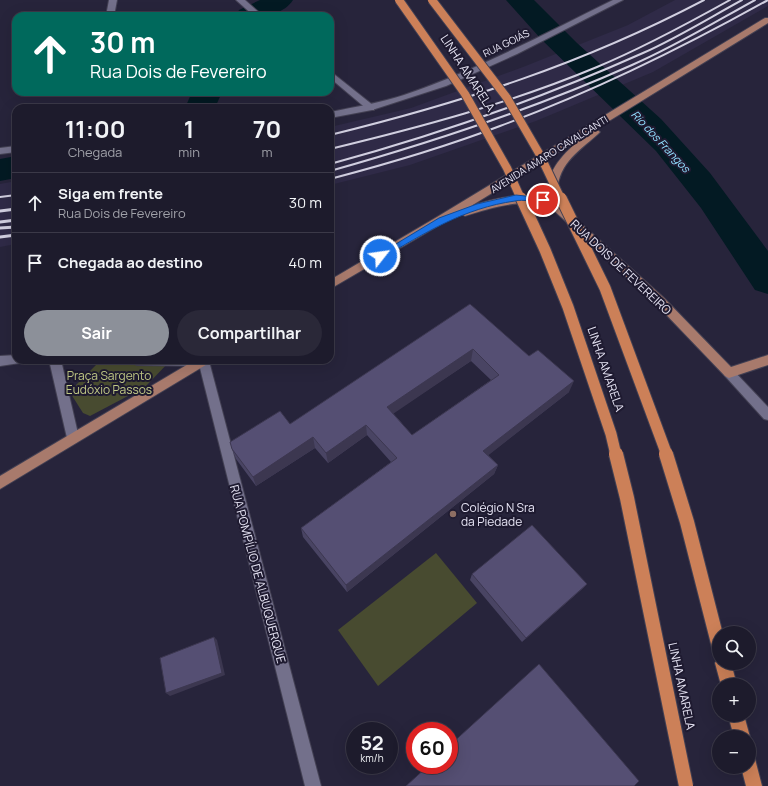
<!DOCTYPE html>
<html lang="pt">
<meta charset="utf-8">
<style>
:root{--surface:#1d1b2c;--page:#2a2838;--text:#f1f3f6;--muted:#a0a1a9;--line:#3b3948;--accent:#8c9099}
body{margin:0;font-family:Manrope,sans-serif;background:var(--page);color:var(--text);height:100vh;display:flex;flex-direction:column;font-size:15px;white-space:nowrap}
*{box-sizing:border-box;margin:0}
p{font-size:13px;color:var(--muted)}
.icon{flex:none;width:22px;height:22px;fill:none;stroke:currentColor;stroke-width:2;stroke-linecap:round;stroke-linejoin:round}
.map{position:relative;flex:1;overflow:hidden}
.side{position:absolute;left:12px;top:104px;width:322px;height:260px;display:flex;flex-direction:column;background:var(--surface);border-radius:12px;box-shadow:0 4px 16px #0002,0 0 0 1px var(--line)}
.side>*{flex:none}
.guide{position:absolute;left:12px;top:12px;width:322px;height:84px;border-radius:12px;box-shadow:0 4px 16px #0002,0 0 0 1px var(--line);background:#00695c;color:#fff;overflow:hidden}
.buttons{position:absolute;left:712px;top:626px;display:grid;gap:8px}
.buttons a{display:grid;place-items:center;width:44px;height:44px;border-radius:50%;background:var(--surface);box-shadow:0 4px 16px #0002,0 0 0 1px var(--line);font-size:20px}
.speed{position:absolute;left:346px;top:722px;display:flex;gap:8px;font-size:20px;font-weight:700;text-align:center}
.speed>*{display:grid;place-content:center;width:52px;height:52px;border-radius:50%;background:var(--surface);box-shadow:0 4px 16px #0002,0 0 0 1px var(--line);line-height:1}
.speed small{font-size:10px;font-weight:400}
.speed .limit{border:6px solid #d22;background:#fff;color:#111}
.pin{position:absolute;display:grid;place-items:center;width:34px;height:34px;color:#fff;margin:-17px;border:2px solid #fff;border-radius:50%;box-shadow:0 1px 4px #0007}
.me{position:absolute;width:44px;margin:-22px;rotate:60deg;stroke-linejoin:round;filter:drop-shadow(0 0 3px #0008)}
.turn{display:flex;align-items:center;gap:14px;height:84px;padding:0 12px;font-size:18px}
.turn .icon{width:52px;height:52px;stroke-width:2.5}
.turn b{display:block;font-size:28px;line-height:34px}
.eta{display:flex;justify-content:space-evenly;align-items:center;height:68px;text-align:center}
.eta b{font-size:24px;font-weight:700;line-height:28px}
.primary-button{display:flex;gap:8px;margin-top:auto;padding:8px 12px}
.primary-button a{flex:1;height:46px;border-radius:24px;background:var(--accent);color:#fff;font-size:16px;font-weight:700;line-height:46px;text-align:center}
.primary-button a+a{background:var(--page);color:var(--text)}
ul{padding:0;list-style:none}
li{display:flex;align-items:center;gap:12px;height:60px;padding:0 12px;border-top:1px solid var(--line)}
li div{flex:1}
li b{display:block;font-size:15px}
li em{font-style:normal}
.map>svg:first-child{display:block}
.built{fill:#2f2a47}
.green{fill:#484b30}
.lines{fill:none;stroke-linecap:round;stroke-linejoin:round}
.river{fill:#031a23;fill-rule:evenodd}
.minor-casing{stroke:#434053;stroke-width:2}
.tertiary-casing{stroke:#434053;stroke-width:2}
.secondary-casing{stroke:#434053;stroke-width:2}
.primary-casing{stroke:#434053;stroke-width:2}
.motorway-casing{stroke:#434053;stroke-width:2}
.minor{fill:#73708b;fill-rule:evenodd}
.tertiary{fill:#73708b;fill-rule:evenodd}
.secondary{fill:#73708b;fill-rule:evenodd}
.primary{fill:#a87a6c;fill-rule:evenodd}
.motorway{fill:#cc8058;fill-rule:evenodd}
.rail-far1{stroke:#d1cfe0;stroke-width:2}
.rail{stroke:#d1cfe0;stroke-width:3}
.motorway-bridge-far2-casing{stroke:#434053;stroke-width:10;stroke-linecap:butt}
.motorway-bridge-far1-casing{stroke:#434053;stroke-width:13;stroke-linecap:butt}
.motorway-bridge-casing{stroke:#434053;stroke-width:16;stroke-linecap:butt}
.motorway-bridge-far2{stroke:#cc8058;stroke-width:8}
.motorway-bridge-far1{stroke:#cc8058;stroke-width:11}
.motorway-bridge{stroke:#cc8058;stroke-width:14}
.wall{fill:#494463;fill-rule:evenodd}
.shaded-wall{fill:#3c3750}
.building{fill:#554f73;stroke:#3c3750;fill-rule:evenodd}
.route{fill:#1a73e8;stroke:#114b97}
.education-dot{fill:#8d6e63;stroke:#1e1a30;stroke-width:1.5}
.labels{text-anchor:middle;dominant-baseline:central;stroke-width:4;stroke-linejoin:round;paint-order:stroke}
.far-street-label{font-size:10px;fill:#e5e3f3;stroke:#1e1a30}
.far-water-label{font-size:11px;font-style:italic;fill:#91dfff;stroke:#1e1a30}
.street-label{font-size:12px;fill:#e5e3f3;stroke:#1e1a30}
.park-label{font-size:12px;fill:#c1c986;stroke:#1e1a30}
.poi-label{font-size:12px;fill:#e5e3f3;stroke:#1e1a30;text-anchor:start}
</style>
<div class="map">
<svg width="768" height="786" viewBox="0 0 768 786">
<rect width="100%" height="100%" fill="#27243b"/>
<g class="built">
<polygon points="675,0 768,0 768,6 653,72 536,121 410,165 330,185 330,127 411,108 523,67 628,25"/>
<polygon points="16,181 16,244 0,247 0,184"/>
</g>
<g class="green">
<polygon points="101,360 171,360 145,387 90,416 83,413 71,394 74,387"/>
<polygon points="436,553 477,603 378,686 338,630"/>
</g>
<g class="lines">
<g class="river">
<path d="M260,0H293C280,19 256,16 235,16L239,10Z"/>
<polygon points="506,0 534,0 577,43 661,119 710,173 768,251 768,294 755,290 701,208 656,151 541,39"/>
<polygon points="192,92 222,92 215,108 185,108"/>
<polygon points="16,156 16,178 0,181 0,159"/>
</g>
<defs>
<polygon id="minor" points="109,0 117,0 114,16 106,16"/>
<g id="tertiary">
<polygon points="236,0 245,0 263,16 254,16"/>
<polygon points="330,71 374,106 374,110 368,110 330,78"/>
<polygon points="198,360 209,361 321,786 305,786"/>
<polygon points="729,368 733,370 768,407 768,420 764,419 725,376 723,373 725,370"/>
</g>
<g id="secondary">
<path d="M613,0H623L517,54L446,86L372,110L330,118V112C355,107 380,103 404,95C477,70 544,34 613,0Z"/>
<polygon points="16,146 16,152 0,154 0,148"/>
<polygon points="16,355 16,360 22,360 20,363 0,366 0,356"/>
<polygon points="49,360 61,360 79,438 77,442 73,444 69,442 67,438"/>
<polygon points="131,360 208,360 209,361 207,364 203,366 137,365 133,363"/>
</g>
<g id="primary">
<path d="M765,18H768V23L596,129L600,132L598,134C574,155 555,166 557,202L664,298L731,367L768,355V365L729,378L725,376L656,304L549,206C518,199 494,207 465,216L460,213L330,289V280L437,217ZM583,137C563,154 546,170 547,198C521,192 496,198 471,206Z"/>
<polygon points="195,360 211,360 209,363 0,489 0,476"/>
</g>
<g id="motorway">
<polygon points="719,657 719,663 731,663 737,685 721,685 715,663"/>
<polygon points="728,715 744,715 750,737 749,739 749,737 734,737"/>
<polygon points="749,757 755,759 762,786 746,786 741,767 749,767"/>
</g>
</defs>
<use href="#minor" class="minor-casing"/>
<use href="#tertiary" class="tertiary-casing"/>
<use href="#secondary" class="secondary-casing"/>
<use href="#primary" class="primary-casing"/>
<use href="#motorway" class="motorway-casing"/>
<use href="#minor" class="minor"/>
<use href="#tertiary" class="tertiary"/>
<use href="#secondary" class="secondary"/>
<use href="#primary" class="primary"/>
<use href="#motorway" class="motorway"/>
<g class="rail-far1">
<path d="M330,135C464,102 582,64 704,0"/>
<path d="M330,149C421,127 511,103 597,67C643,48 687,24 730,0"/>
<path d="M330,164C437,135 542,98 643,53C677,38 709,18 742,0"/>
<path d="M330,171C433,142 534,109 632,65C674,47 715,22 755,0"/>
<path d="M330,179C387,164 445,147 500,126C593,92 682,48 768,0"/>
<polyline points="0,197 16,195"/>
</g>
<g class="rail">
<polyline points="0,211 16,209"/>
<polyline points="0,222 16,220"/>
<polyline points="0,228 16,227"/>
<polyline points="0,237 16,235"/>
</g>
<defs>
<g id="motorway-bridge-far2">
<polyline points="399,0 465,94 507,168 521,199"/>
<polyline points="432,0 507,98 540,155 561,199"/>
</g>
<g id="motorway-bridge-far1">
<polyline points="521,198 545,250 568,307 611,434 616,455"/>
<polyline points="561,198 605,288 667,455"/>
</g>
<g id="motorway-bridge">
<polyline points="616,454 627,498 686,786"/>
<polyline points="666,454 687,522 719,647"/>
</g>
</defs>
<use href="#motorway-bridge-far2" class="motorway-bridge-far2-casing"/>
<use href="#motorway-bridge-far1" class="motorway-bridge-far1-casing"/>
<use href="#motorway-bridge" class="motorway-bridge-casing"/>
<use href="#motorway-bridge-far2" class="motorway-bridge-far2"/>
<use href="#motorway-bridge-far1" class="motorway-bridge-far1"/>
<use href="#motorway-bridge" class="motorway-bridge"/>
</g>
<g class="wall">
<path d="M470,304L569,392L488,455L498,465L494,474L347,592L303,537L301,528L391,462L367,435L328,463L315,448L256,486L236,459L232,449L290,424ZM471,361L491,380L412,435L393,413Z"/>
<polygon points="472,574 587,584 582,589 522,642 470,580"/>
</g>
<g class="shaded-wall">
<polygon points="473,349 471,361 387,418 387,407"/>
<polygon points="574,381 569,392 481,461 483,451"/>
<polygon points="366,425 367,435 328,463 326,453"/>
<polygon points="313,437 315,448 256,486 253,477"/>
<polygon points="498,465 494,474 347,592 346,585"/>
<polygon points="587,584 582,589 522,642 526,638"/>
<polygon points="214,637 217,640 225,675 170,696 166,693"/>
</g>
<g class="building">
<path d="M470,304L529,356L538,350L574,381L483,451L498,465L346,585L301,528L397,458L366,425L326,453L313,437L253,477L232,449L230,442L280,411L290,424ZM473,349L499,375L412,435L387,407Z"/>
<polygon points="532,525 587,584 526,638 472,574"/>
<polygon points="214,637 222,673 166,693 160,658"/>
<polygon points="539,664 639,781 634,786 406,786 429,765 449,765 449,746"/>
</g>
<path class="route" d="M516,195L543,198L546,200L543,203C534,202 523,199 515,201C464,208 425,233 382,258H377L376,256L439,218L477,204Z"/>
<circle class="education-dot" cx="453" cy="514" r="4"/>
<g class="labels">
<g class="far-street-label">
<text transform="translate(506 43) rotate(-26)">RUA GOIÁS</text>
<text transform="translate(549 154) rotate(-32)">AVENIDA AMARO CAVALCANTI</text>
</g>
<g class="far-water-label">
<text transform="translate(661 141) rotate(47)">Rio dos Frangos</text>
</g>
<g class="street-label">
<text transform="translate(468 73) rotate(57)">LINHA AMARELA</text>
<text transform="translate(621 267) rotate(43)">RUA DOIS DE FEVEREIRO</text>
<text transform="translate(606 369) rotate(71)">LINHA AMARELA</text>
<text transform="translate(258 574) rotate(75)">RUA POMPÍLIO DE ALBUQUERQUE</text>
<text transform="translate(682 686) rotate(78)">LINHA AMARELA</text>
</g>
<g class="park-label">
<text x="109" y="375">Praça Sargento<tspan x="109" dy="14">Eudóxio Passos</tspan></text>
</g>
<g class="poi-label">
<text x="461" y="507">Colégio N Sra<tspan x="461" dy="14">da Piedade</tspan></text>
</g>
</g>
</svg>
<div class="buttons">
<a><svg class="icon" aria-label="search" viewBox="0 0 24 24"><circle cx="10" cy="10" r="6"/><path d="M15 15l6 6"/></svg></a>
<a>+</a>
<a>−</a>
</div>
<div class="speed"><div>52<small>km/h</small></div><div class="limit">60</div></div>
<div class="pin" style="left:543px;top:200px;background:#d93025"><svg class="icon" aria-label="arrive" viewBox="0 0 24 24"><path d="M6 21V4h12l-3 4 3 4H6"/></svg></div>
<svg class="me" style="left:380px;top:256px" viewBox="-20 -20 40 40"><circle r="17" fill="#1a73e8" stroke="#fff" stroke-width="3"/><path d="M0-11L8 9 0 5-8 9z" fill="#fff"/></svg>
<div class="guide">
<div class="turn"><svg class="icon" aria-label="ahead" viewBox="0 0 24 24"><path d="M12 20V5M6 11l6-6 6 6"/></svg><div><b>30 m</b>Rua Dois de Fevereiro</div></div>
</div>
<section class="side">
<div class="eta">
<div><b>11:00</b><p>Chegada</p></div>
<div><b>1</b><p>min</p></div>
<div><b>70</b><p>m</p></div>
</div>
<ul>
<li><svg class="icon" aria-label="ahead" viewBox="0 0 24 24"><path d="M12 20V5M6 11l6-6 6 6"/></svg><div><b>Siga em frente</b><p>Rua Dois de Fevereiro</p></div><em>30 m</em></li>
<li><svg class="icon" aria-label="arrive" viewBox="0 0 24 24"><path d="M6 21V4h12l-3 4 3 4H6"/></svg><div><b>Chegada ao destino</b></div><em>40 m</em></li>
</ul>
<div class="primary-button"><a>Sair</a><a>Compartilhar</a></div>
</section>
</div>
